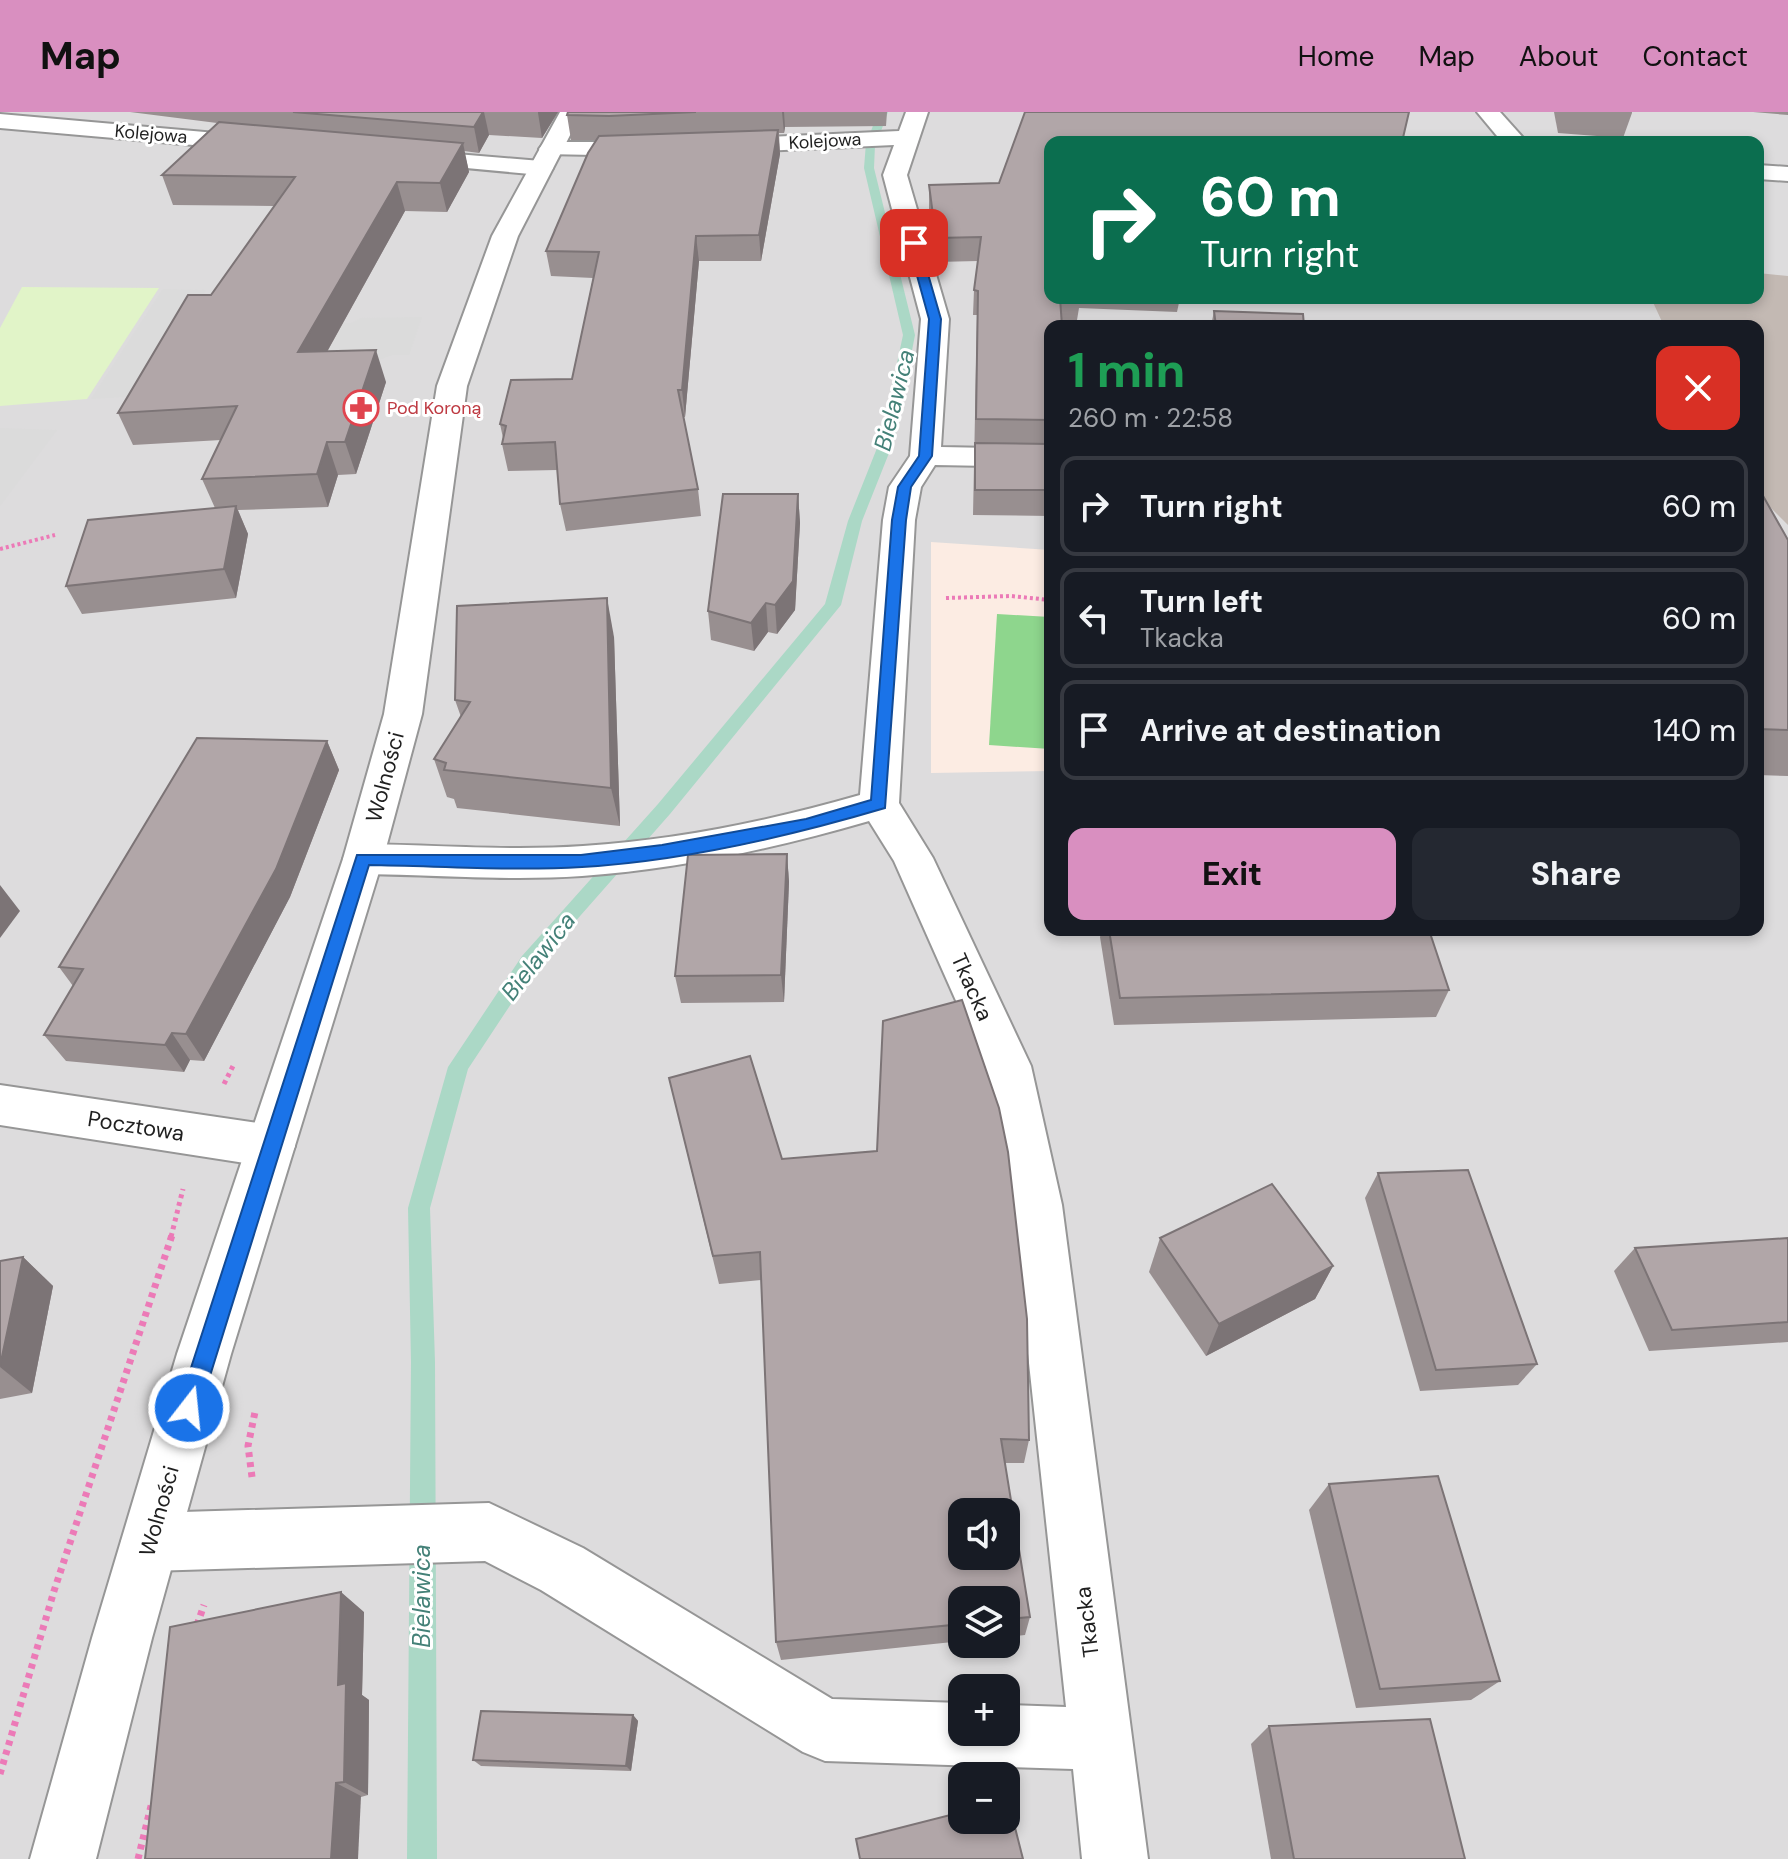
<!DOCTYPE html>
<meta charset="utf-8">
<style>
:root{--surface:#171b24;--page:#242831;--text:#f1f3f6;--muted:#9ea1a6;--line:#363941;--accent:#d98fc0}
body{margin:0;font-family:"DM Sans",sans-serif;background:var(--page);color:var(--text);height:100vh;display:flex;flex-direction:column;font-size:30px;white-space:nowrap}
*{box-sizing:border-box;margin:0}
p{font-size:26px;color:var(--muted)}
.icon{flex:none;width:44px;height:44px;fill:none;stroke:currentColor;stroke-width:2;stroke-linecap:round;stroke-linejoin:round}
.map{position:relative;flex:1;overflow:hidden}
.side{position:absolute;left:1044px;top:208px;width:720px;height:616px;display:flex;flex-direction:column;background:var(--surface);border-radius:16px;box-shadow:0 4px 12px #0003}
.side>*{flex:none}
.guide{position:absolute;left:1044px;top:24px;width:720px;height:168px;border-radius:16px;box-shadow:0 4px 12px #0003;background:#0b6e4f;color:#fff;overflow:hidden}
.fabs{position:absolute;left:948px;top:1386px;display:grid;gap:16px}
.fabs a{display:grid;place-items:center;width:72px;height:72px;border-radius:16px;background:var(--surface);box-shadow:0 4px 12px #0003;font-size:40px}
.pin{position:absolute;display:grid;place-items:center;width:68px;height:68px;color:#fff;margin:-34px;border-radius:16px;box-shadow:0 4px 12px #0006}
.me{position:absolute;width:88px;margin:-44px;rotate:16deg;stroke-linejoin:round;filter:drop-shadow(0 0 6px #0008)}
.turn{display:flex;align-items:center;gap:28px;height:168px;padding:0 24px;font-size:36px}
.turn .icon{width:104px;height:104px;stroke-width:2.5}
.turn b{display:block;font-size:56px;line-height:68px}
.round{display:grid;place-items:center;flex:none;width:84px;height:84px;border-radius:16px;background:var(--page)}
.headline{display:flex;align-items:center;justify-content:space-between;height:136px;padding:0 24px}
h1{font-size:48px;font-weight:800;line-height:60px;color:#1e9e55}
.primary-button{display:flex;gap:16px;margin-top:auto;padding:16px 24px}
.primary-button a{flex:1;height:92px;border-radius:16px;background:var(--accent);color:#111;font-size:32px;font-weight:800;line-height:92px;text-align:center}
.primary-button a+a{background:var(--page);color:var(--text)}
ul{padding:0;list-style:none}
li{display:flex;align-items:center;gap:24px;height:100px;margin:0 16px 12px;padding:0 8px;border:4px solid var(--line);border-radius:16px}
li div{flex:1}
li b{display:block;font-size:30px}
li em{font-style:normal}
header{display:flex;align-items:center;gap:48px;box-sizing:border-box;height:112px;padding:0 40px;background:var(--accent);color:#111}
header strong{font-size:38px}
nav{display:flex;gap:44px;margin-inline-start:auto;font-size:28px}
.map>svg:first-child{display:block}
.residential{fill:#dddcdd;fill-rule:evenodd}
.education{fill:#fcece3}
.construction{fill:#c3b9b3}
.park{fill:#e1f4c8}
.pitch{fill:#8ed68d}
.parking{fill:#dbdbdb}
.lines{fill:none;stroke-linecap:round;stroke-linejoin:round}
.stream{fill:#abd8c6;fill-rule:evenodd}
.minor-casing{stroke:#969696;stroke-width:4}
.tertiary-casing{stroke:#969696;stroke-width:4}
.path-far2{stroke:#ec7ab7;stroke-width:4;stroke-dasharray:3 3;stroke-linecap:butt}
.path-far1{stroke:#ec7ab7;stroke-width:5;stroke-dasharray:4 4;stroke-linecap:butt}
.path{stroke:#ec7ab7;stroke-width:7;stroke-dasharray:5 5;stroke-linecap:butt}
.minor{fill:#fff;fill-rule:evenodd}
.tertiary{fill:#fff;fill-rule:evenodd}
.wall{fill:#988f90}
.shaded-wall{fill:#7c7476}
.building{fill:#b1a6a8;stroke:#7c7476;stroke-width:2;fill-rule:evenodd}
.route{fill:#1a73e8;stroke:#114b97;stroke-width:2}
.labels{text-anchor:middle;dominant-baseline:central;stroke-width:6;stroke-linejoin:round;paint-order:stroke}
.far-street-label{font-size:18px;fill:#1f1f1f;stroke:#fff}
.far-health-label{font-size:18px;fill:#be3a42;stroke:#fff;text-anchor:start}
.street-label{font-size:22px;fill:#1f1f1f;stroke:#fff}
.water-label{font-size:24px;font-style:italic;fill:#448178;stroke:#fff}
</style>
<header>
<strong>Map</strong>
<nav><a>Home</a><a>Map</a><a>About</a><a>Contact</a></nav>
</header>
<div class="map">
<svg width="1788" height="1747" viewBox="0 0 1788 1747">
<rect width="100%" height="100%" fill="#efe7e7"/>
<path class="residential" d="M0,0H1788V1747H0ZM1050,30H1758V186H1050ZM1050,214H1758V818H1050ZM962,1400H1006V1444H962ZM962,1488H1006V1532H962ZM962,1576H1006V1620H962ZM962,1664H1006V1708H962Z"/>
<polygon class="education" points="931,430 1050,438 1050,659 931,661"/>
<polygon class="construction" points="1758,161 1788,164 1788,413 1758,383 1758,214 1664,214 1651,186 1758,186"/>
<polygon class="park" points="22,175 159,176 87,287 0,294 0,216"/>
<polygon class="pitch" points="997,502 1050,505 1050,637 989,633"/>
<g class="parking">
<polygon points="163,177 206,178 141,284 91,287"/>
<polygon points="422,205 409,243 393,243 376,249 314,244 328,211 351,211 361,206"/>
<polygon points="0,316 57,318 0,394"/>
</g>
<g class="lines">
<g class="stream">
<polygon points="878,0 888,0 881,19 876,22 871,19"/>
<polygon points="866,31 875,33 874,56 915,223 895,326 862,409 841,493 670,702 536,854 468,957 430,1096 435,1250 437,1747 407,1747 411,1250 408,1096 448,955 522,844 658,692 825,492 848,409 881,326 903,223 864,56"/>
</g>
<defs>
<g id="minor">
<path d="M906,0H928L907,63L949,207L941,335L1050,337V355L935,353L921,375L915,408L899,691L933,746L1031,954L1062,1093L1148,1747H1082L1073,1657L825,1649L803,1640L541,1478L485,1449L150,1459L130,1450L121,1430L130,1410L150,1401L489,1391L583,1436L832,1587L962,1591V1620H1006V1593L1066,1595L1012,1093L985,954L894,749L869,709C776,736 680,757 582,764C509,769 436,763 363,762L349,758L343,747L349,736L363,732C436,733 510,739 583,734C677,728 770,709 860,683L883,408L889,375L910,344L921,207L883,63L894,33L721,41L713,39L709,34L713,29L721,27L899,19Z"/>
<polygon points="1477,0 1500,0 1527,30 1502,30"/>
<polygon points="0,2 261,25 269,27 273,32 269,37 261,39 0,16"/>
<polygon points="551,30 648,30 656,32 660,37 656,42 648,44 543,42 539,37 543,32"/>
<polygon points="409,38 541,49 549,51 553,56 549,61 541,63 401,50 397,45 401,40"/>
<polygon points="1758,53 1788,55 1788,69 1758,67"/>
<polygon points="0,973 271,1013 288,1019 295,1034 288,1049 271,1055 0,1013"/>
</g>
<polygon id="tertiary" points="560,0 582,0 518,124 467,274 422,602 383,747 231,1242 152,1526 96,1747 30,1747 92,1526 177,1242 343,747 384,602 437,274 492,124"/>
</defs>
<use href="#minor" class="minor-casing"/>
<use href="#tertiary" class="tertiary-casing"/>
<g class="path-far2">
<polyline points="0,437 55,423"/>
<polyline points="946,486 1011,484 1050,488"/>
</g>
<g class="path-far1">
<polyline points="224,972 234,952"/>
<polyline points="171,1125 183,1077"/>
</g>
<g class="path">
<polyline points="252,1365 248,1334 255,1300"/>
<polyline points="197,1513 204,1493"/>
<polyline points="0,1662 54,1479 172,1123"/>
<polyline points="138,1747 152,1690"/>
</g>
<use href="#minor" class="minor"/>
<use href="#tertiary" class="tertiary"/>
</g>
<g class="wall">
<polygon points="130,0 558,0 542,26 489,23 479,41 464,39 469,60 447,100 405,99 327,240 386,270 356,362 338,363 328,395 238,398 248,422 236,486 82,502 66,474 215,396 202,367 221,328 133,333 118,301 211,183 274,94 173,93 162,63 217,11"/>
<polygon points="568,0 887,0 886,14 785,15 784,21 779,21 780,42 761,149 699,149 685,305 683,305 698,377 701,404 566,419 560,392 557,358 508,359 502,332 503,326 500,312 572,267 593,166 551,164 546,139 597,28 571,28 567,3"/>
<polygon points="1554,0 1632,0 1632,1 1623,26 1558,21"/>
<polygon points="1753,0 1788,0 1788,3"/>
<polygon points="1050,30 1050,186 1180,186 1177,200 1079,196 1077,208 1061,208 1050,214 1050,404 973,403 977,203 973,203 974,178 978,149 936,150 929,97 929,73 999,71"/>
<polygon points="1214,199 1304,214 1211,214"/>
<polygon points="1758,375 1788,428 1788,664 1758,663"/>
<polygon points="798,382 800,411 795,498 777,522 768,520 754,539 711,528 708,499"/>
<polygon points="614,525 620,714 457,696 454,687 447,685 434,647 461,605 455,588"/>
<polygon points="327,629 339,658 290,785 204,949 190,948 184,960 66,949 44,923 73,874 59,855"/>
<polygon points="787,742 789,770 784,890 681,891 675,864"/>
<polygon points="1102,818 1429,818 1449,878 1436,905 1114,913 1100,825"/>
<polygon points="669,966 782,1047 1029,1328 1024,1351 1005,1351 1030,1505 1025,1523 1006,1525 1006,1488 962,1488 962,1529 781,1548 776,1530 761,1168 719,1172"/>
<polygon points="1378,1061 1537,1252 1518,1273 1420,1279 1365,1086"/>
<polygon points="1160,1126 1333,1154 1315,1187 1206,1244 1149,1160"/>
<polygon points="1788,1126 1788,1230 1649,1239 1614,1159 1635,1136"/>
<polygon points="23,1145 53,1174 32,1281 0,1287 0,1149"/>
<polygon points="1329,1372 1500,1569 1471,1588 1356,1596 1309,1398"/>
<polygon points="364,1500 362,1583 369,1588 368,1683 145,1747"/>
<polygon points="633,1603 638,1609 631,1659 481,1654 473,1648"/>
<polygon points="1269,1614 1465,1747 1271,1747 1251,1632"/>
</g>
<g class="shaded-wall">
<polygon points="483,0 484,0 489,23 479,41 474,15"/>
<polygon points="538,0 558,0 542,26 538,1"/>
<polygon points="782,0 784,0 785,15 784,21"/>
<polygon points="778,18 780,42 761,149 759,123"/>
<polygon points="463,31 469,60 447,100 440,71"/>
<polygon points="397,70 405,99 309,272 298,240"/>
<polygon points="696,124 699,149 685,305 682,278"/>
<polygon points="376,238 386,270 356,362 345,330"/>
<polygon points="327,330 338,363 328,395 317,362"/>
<polygon points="798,382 800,411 795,498 777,522 775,493"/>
<polygon points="236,394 248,422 236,486 224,457"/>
<polygon points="607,486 614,525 620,714 611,676"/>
<polygon points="766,491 768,520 754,539 751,511"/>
<polygon points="327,629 339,658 290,785 204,949 186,922"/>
<polygon points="787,742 789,770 784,890 781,863"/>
<polygon points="0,773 20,799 0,826"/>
<polygon points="172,921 190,948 184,960 165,933"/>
<polygon points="23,1145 53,1174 32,1281 0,1255"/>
<polygon points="1333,1154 1315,1187 1206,1244 1219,1212"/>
<polygon points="341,1480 364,1500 362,1583 369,1588 368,1683 344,1670 338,1573"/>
<polygon points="633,1603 638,1609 631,1659 626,1654"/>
<polygon points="336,1671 361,1684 358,1747 331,1747"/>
</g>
<g class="building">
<polygon points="293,0 483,0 474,15"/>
<polygon points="568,0 696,0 609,4 567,3"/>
<polygon points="1025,0 1409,0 1402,30 1050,30 1050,186 1060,186 1062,214 1050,214 1050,308 976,307 978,179 974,178 981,125 936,126 929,73 999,71"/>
<polygon points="219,10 463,31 440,71 397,70 298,240 376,238 345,330 327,330 317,362 202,367 237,294 118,301 188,183 211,183 295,65 162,63"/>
<polygon points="778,18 759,123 696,124 682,278 678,278 698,377 560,392 555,330 502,332 506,314 500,312 511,268 572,267 599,140 546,139 588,41 599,24"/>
<polygon points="1214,199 1303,202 1304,214 1216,214"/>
<polygon points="975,331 1050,332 1050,378 975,378"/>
<polygon points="1758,375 1788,428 1788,618 1758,617"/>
<polygon points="723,382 798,382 793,469 775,493 766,491 751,511 708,499"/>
<polygon points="236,394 224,457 66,474 88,408"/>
<polygon points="607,486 611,676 444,658 446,651 434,647 470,590 455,588 457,494"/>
<polygon points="197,626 327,629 276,757 186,922 172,921 165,933 44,923 83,857 59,855"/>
<polygon points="787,742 781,863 675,864 688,743"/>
<polygon points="1109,818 1429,818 1449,878 1120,886"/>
<path d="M962,888L999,996L1008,1040L1027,1207L1029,1328L1001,1327L1030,1505L1006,1507V1488H962V1512L776,1530L760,1140L713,1144L669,966L750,944L782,1047L877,1039L883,909ZM962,1400H1006V1444H962Z"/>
<polygon points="1468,1058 1537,1252 1436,1258 1378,1061"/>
<polygon points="1272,1072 1333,1154 1219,1212 1160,1126"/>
<polygon points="1788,1126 1788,1210 1672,1218 1635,1136"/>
<polygon points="23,1145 0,1254 0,1149"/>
<polygon points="1438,1364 1500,1569 1380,1577 1329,1372"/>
<polygon points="341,1480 338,1573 346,1571 344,1670 336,1671 331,1747 145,1747 170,1515"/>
<polygon points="481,1599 633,1603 626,1654 473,1648"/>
<polygon points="1430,1607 1465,1747 1294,1747 1269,1614"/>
<polygon points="1006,1688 1008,1688 1023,1747 860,1747 856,1727 962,1700 962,1708 1006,1708"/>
</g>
<path class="route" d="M914,128L919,131L941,207L932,344L911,375L906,408L885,696C787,725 684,749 582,755C512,759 439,754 369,753L200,1296L197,1304L189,1307L181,1304L178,1296L357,743H581L662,733L806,707L871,688L892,408L898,375L919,344L929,207L908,131Z"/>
<defs>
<symbol id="pharmacy-ring" viewBox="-11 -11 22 22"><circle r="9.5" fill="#fff" stroke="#e0444e" stroke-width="1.5"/><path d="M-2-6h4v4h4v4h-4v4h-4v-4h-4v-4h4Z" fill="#e0444e"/></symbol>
</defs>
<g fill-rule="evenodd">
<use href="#pharmacy-ring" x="341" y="276" width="40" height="40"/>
</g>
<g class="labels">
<g class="far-street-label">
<text transform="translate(151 22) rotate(5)">Kolejowa</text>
<text transform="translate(825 29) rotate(-3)">Kolejowa</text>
</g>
<g class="far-health-label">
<text x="387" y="296">Pod Koroną</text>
</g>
<g class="street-label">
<text transform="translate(385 665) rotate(-75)">Wolności</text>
<text transform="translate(972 875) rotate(66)">Tkacka</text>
<text transform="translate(136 1014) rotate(9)">Pocztowa</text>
<text transform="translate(159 1399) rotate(-74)">Wolności</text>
<text transform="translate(1087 1510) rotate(-97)">Tkacka</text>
</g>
<g class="water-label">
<text transform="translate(894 288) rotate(-76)">Bielawica</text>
<text transform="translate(538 844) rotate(-52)">Bielawica</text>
<text transform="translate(421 1484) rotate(-90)">Bielawica</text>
</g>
</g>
</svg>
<div class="fabs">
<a><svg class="icon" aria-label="sound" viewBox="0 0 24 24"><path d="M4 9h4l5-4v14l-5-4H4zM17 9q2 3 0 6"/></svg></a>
<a><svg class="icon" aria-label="layers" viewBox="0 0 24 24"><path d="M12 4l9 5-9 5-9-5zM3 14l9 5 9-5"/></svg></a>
<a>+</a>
<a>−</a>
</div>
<div class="pin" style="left:914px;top:131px;background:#d93025"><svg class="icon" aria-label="arrive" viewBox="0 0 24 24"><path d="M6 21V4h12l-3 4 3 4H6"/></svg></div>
<svg class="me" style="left:189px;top:1296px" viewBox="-20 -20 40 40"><circle r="17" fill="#1a73e8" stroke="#fff" stroke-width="3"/><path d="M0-11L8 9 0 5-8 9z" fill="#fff"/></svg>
<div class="guide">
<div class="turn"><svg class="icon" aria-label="right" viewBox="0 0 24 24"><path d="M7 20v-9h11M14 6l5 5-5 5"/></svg><div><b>60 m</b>Turn right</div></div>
</div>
<section class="side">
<div class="headline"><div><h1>1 min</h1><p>260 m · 22:58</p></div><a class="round" style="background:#d93025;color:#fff"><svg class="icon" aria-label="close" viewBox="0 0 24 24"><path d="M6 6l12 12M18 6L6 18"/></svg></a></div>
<ul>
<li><svg class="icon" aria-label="right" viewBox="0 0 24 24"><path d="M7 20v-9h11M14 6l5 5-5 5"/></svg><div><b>Turn right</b></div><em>60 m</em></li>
<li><svg class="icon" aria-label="left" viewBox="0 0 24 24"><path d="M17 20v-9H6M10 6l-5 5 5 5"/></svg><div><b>Turn left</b><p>Tkacka</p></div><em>60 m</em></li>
<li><svg class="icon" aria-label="arrive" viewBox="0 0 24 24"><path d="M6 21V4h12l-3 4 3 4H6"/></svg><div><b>Arrive at destination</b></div><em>140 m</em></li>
</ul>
<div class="primary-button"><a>Exit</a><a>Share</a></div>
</section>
</div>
